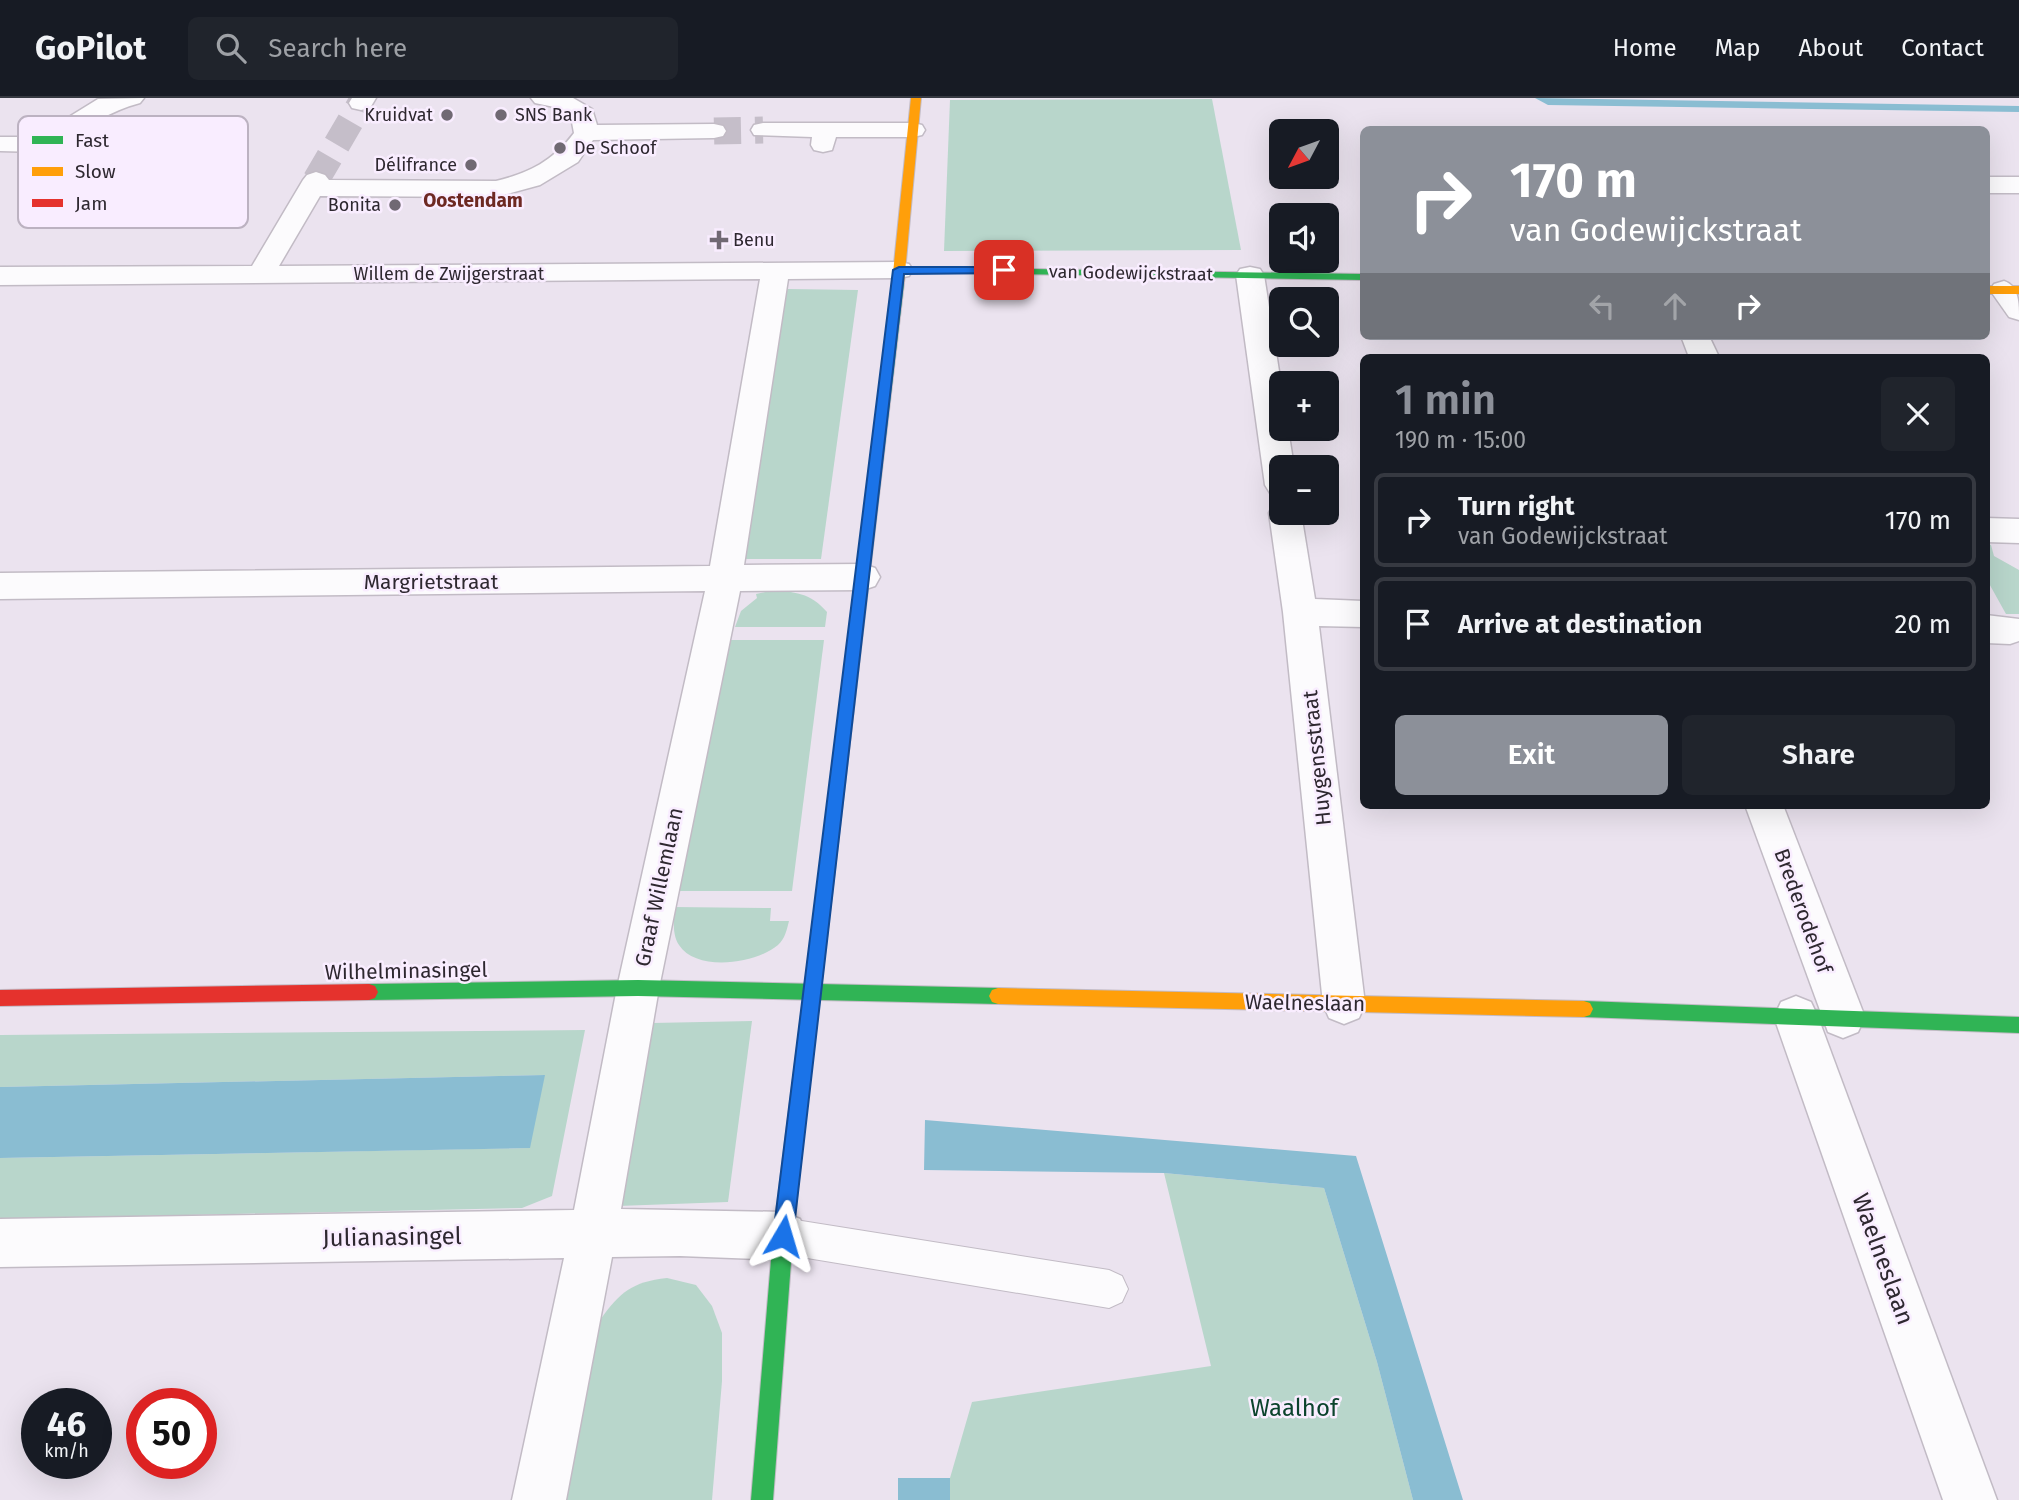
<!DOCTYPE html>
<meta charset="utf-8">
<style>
:root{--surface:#171b24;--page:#20242c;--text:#f1f3f6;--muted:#9ea1a6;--line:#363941;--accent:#8c9099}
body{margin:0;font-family:"Fira Sans",sans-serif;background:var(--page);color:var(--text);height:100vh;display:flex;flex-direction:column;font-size:26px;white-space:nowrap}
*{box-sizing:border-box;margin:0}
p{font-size:23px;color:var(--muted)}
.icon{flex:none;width:38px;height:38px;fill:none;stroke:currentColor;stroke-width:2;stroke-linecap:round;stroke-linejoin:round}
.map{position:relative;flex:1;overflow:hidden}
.sheet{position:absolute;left:1360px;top:256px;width:630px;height:455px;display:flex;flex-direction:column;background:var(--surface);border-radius:10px;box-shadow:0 7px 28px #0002}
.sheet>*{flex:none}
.banner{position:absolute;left:1360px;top:28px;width:630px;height:214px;border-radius:10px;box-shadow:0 7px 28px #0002;background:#8c9099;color:#fff;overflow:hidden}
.needle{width:46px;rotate:229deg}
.tools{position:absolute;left:1269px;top:21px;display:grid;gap:14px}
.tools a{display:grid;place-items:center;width:70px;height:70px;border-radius:10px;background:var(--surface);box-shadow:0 7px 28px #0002;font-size:35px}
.speed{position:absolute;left:21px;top:1290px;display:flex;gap:14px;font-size:35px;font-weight:700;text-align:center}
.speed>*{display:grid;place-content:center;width:91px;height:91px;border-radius:50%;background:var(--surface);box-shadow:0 7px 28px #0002;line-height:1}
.speed small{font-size:18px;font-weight:400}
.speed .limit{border:10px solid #d22;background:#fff;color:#111}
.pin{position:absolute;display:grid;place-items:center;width:60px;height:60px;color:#fff;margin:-30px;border-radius:14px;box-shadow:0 4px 10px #0006}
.me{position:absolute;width:77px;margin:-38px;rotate:7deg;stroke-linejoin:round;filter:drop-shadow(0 0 5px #0008)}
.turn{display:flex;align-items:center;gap:24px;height:147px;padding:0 35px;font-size:32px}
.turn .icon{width:91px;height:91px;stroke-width:2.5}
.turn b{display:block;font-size:49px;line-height:60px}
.lanes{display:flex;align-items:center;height:66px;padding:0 35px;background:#0003;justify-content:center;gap:35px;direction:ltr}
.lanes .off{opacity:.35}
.round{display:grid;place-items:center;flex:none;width:74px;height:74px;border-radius:10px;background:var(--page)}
.summary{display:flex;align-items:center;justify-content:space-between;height:119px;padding:0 35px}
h1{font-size:42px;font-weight:600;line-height:52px;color:var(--accent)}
.action{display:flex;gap:14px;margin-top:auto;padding:14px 35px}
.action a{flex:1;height:80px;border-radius:10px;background:var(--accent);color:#fff;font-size:28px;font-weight:600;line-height:80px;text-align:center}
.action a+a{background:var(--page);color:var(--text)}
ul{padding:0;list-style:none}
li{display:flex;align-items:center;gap:21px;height:94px;margin:0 14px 10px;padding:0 21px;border:4px solid var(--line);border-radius:10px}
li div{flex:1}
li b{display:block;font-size:26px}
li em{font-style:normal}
header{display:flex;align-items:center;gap:42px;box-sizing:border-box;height:98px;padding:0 35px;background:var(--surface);border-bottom:2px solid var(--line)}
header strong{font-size:33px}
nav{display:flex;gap:38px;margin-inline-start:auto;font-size:24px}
.search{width:490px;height:63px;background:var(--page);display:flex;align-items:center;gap:18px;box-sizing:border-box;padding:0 24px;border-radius:10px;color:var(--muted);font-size:26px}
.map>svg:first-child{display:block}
.green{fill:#b8d6cb}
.water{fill:#8abdd2}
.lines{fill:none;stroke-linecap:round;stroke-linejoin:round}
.stream{fill:#8abdd2;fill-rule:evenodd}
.street-tunnel{stroke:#c5bec9;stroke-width:27;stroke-dasharray:27 14;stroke-linecap:butt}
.lane-casing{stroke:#c2bbc5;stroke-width:2}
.street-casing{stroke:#c2bbc5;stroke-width:3}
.fast-casing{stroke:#c2bbc5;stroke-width:2}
.slow-casing{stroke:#c2bbc5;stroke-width:2}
.jam-casing{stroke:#c2bbc5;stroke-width:2}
.lane{fill:#fcfbfd;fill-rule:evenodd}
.street{fill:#fcfbfd;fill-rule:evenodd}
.fast{fill:#30b455;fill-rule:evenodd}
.slow{fill:#ff9f0a;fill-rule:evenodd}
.jam{fill:#e5322d;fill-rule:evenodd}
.route{fill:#1a73e8;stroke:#114b97;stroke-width:2}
.poi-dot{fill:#706973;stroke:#f9edff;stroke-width:2.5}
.labels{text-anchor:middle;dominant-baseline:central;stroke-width:5;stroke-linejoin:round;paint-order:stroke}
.far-poi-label{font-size:18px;fill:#2e2830;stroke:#f9edff;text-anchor:end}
.far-street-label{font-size:18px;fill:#2e2830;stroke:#f9edff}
.far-neighbourhood-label{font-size:19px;font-weight:bold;fill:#6e2923;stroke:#f9edff}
.street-label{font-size:21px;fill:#2e2830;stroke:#f9edff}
.near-street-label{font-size:24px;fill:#2e2830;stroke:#f9edff}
.near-park-label{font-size:24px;fill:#0b432d;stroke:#f9edff}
.key{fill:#f9edff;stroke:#bcb2c1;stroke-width:2}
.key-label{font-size:19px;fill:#2e2830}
</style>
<header>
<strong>GoPilot</strong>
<div class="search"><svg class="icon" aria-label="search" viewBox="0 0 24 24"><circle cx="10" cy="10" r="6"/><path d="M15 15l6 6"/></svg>Search here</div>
<nav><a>Home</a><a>Map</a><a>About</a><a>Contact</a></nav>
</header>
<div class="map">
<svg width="2019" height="1402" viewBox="0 0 2019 1402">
<rect width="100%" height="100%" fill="#ebe3ef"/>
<g class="green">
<polygon points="1212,1 1241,152 944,153 950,2"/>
<polygon points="788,191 858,192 821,461 733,461 780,195"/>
<polygon points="1986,446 1991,447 1994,458 2019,472 2019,516 2006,516 1986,480"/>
<path d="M770,493C794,493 811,495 827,514L825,529H735L741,513L757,500L756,496Z"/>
<polygon points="725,542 824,542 792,793 676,793"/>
<path d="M674,809L771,810L770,823H789C787,831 785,841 778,847C756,866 696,874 679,847C672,837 674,821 674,809Z"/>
<polygon points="752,923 728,1104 618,1108 652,925"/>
<polygon points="585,932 552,1098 522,1110 0,1121 0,1060 529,1050 544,977 0,989 0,937"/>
<polygon points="1164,1075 1324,1090 1377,1264 1413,1402 950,1402 950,1380 972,1304 1211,1268"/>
<path d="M667,1180L696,1187L712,1208L722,1235V1283L712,1402H565L600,1222C620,1194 632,1184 667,1180Z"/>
</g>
<g class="water">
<polygon points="545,977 530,1050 0,1060 0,989"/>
<polygon points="925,1022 1356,1058 1463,1402 1413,1402 1377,1264 1324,1090 1164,1075 924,1072"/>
<rect x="898" y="1380" width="52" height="22"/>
</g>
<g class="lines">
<polygon class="stream" points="1535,0 2019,8 2019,14 1548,7"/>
<g class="street-tunnel">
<polyline points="714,33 763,32"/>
<polyline points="316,82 361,5"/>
<polyline points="75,89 210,88"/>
</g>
<defs>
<polygon id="lane" points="783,1120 1109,1172 1122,1178 1128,1191 1122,1204 1109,1210 783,1156 770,1151 765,1138 770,1125"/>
<g id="street">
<path d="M144,0L140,5C110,13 87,27 64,49L63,65L68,77L84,84L88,89L84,94L75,97L49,87L37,65L39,54L0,53V39H46L64,22L98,1Z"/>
<polygon points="352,0 376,0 370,10 361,12 352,10 349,5"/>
<path d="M531,0H573L592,11L597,27L714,26L723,28L726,33L723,38L714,40L593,42L578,64L540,87L496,99L320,98L279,168L899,164L909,166L913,172L909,178L899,180L788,181L744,467L863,466L875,470L880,479L875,488L863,492L740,493L659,890L621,1111L783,1114L800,1121L807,1138L800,1155L783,1162L680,1158L612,1159L566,1402H512L564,1160L0,1169V1121L574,1112L617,890L705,493L0,501V475L710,468L760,181L0,187V169L252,168L303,82L307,77L316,74L325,77L329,82L496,83C529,75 553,63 574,35L571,19L554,9L535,5Z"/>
<polygon points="763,25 913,25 922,27 925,32 922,37 913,39 836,39 832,52 823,54 814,52 811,47 812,39 754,37 751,32 754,27"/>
<rect x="1986" y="79" width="33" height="16"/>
<polygon points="1250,169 1260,171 1264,177 1281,286 1281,331 1288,331 1294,369 1281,369 1281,398 1270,395 1265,387 1236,177 1240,171"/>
<path d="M2004,183C2019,188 2019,205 2019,222L2009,219L1990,192L1994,186Z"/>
<polygon points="1681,238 1709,238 1719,259 1689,259"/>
<polygon points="1281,404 1281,415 1301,415 1315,501 1363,503 1363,529 1319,528 1365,906 1359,920 1344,926 1329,920 1323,906 1283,514 1269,415 1273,407"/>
<polygon points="1986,420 2019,421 2019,445 1986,444"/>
<polygon points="1986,517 2019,521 2019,543 2010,546 1986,545"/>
<polygon points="1745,707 1783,707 1865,919 1858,934 1843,940 1828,934"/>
<polygon points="1796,898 1811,904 1818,919 1997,1402 1943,1402 1774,919 1781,904"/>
</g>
<g id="fast">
<polygon points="899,169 1363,176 1363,182 895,174 893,172"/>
<polygon points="898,181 904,185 857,585 850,591 843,585 892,185"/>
<polygon points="638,882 998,890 1004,892 1007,898 1004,904 998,906 638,898 369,902 363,900 360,894 363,888 369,886"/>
<polygon points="1584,903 2019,919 2019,935 1584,919 1578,917 1575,911 1578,905"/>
<polygon points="794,1034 801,1036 803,1043 793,1138 773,1402 751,1402 773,1138 785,1043 787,1036"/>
</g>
<g id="slow">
<polygon points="911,0 921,0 904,185 898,189 892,185"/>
<rect x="1986" y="188" width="33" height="8"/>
<polygon points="850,579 857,585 803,1043 801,1050 794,1052 787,1050 785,1043 843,585"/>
<polygon points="998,890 1584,903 1590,905 1593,911 1590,917 1584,919 998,906 992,904 989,898 992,892"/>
</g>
<polygon id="jam" points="369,886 375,888 378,894 375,900 369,902 0,908 0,892"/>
</defs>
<use href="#lane" class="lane-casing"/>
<use href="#street" class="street-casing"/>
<use href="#fast" class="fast-casing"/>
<use href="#slow" class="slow-casing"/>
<use href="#jam" class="jam-casing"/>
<use href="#lane" class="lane"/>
<use href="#street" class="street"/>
<use href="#fast" class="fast"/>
<use href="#slow" class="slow"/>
<use href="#jam" class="jam"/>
</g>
<polygon class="route" points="1004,169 1009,172 1008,175 904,176 793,1138 790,1144 783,1147 776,1144 773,1138 893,172 899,169"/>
<g class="poi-dot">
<circle cx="447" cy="17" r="7"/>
<circle cx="501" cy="17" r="7"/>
<circle cx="560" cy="50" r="7"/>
<circle cx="471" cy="67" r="7"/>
<circle cx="395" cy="107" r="7"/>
<path d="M715.5 131.5h7v7h7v7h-7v7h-7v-7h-7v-7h7z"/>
</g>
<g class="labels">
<g class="far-poi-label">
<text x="433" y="17">Kruidvat</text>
<text x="515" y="17" text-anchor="start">SNS Bank</text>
<text x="574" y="50" text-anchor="start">De Schoof</text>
<text x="457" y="67">Délifrance</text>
<text x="381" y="107">Bonita</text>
<text x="733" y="142" text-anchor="start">Benu</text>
</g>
<g class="far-street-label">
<text transform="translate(1131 175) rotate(1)">van Godewijckstraat</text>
<text x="449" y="176">Willem de Zwijgerstraat</text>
</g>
<g class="far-neighbourhood-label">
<text x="473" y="102">Oostendam</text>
</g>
<g class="street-label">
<text x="431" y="484">Margrietstraat</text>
<text transform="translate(1317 660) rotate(-96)">Huygensstraat</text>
<text transform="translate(659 789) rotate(-78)">Graaf Willemlaan</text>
<text transform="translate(1803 813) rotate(70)">Brederodehof</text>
<text transform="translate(406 873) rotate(-1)">Wilhelminasingel</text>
<text transform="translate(1305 905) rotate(1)">Waelneslaan</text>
</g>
<g class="near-street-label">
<text transform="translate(392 1139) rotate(-1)">Julianasingel</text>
<text transform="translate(1883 1161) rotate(70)">Waelneslaan</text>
</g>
<g class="near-park-label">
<text x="1294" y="1310">Waalhof</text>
</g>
</g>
<rect x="18" y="18" width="230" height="112" rx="10" class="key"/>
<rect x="32" y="38" width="31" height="8" fill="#30b455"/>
<rect x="32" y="69" width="31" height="9" fill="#ff9f0a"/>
<rect x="32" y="101" width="31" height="8" fill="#e5322d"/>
<g class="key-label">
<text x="75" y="49">Fast</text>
<text x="75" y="80">Slow</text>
<text x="75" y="112">Jam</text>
</g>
</svg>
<div class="tools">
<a><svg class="needle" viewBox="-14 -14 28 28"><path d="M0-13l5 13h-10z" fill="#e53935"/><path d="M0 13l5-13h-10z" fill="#9ea1a6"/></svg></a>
<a><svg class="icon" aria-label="sound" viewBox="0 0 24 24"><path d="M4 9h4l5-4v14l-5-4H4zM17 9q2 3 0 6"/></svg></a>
<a><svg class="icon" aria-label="search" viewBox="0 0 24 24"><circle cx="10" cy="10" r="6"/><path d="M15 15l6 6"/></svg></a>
<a>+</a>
<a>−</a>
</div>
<div class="speed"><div>46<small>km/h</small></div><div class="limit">50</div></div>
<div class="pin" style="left:1004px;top:172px;background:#d93025"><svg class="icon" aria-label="arrive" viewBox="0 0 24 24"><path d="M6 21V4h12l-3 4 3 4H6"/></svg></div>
<svg class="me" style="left:783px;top:1138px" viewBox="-20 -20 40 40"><path d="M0-17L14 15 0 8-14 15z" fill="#1a73e8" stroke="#fff" stroke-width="4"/></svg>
<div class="banner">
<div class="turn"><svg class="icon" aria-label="right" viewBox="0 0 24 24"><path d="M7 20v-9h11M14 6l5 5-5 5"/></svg><div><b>170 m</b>van Godewijckstraat</div></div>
<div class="lanes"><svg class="icon off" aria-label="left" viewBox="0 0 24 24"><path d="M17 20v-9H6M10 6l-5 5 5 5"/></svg><svg class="icon off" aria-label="ahead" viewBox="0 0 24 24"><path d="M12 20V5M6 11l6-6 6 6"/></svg><svg class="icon" aria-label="right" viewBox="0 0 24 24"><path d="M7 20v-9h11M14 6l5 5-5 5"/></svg></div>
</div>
<section class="sheet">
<div class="summary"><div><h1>1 min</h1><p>190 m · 15:00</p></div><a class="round"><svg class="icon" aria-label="close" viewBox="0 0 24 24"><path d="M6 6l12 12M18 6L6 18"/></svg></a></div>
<ul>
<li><svg class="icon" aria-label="right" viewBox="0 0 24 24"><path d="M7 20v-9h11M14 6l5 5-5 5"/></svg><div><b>Turn right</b><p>van Godewijckstraat</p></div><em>170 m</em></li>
<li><svg class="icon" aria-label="arrive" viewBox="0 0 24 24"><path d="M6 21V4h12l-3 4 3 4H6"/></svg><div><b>Arrive at destination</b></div><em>20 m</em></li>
</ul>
<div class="action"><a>Exit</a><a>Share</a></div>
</section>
</div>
